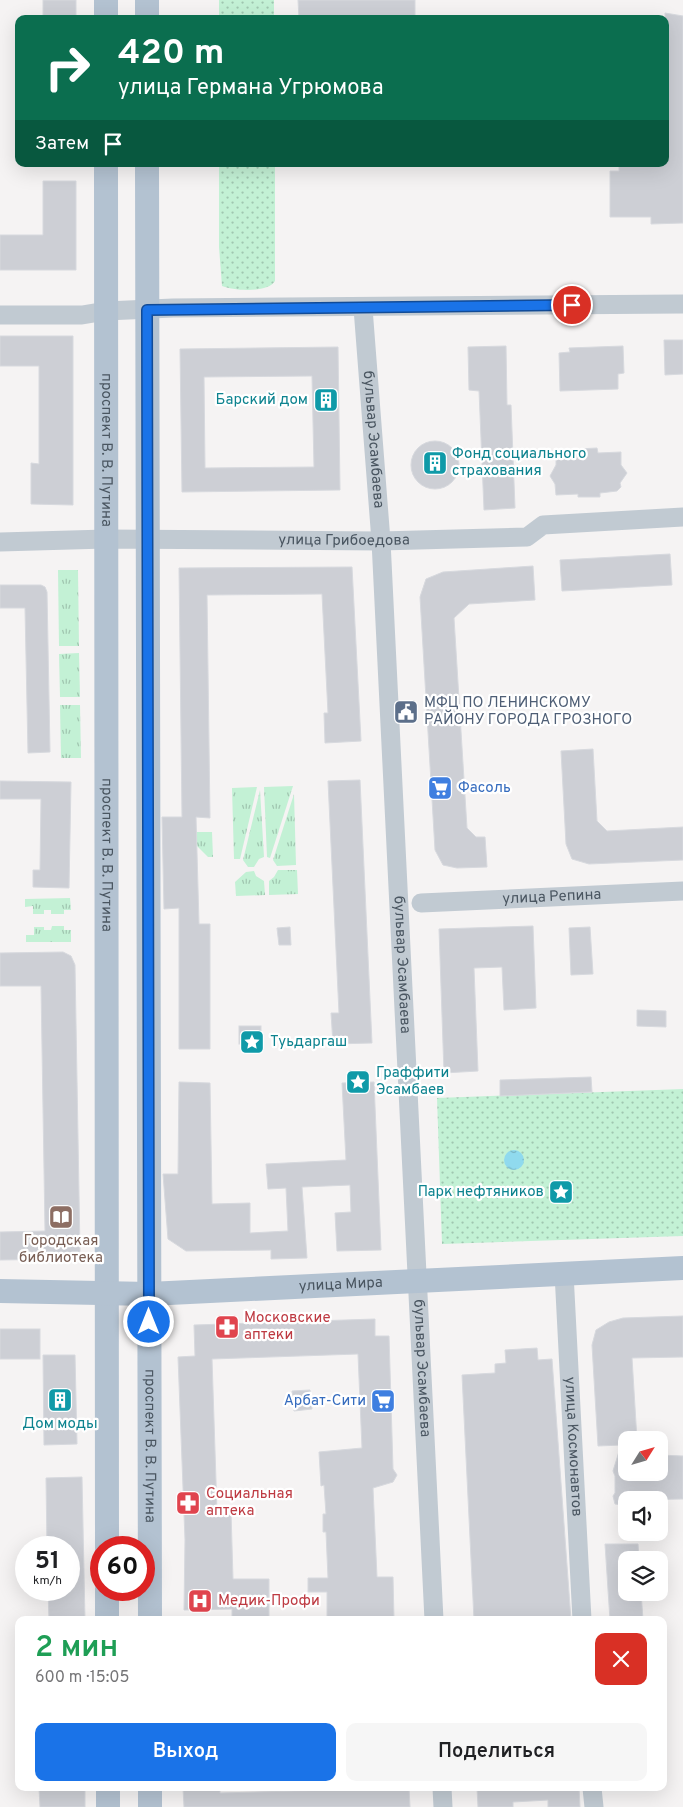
<!DOCTYPE html>
<html lang="ru">
<meta charset="utf-8">
<style>
:root{--surface:#fff;--page:#f6f6f6;--text:#202124;--muted:#757577;--accent:#1a73e8}
body{margin:0;font-family:Overpass,sans-serif;background:var(--page);color:var(--text);height:100vh;display:flex;flex-direction:column;font-size:19px;white-space:nowrap}
*{box-sizing:border-box;margin:0}
p{font-size:16px;color:var(--muted)}
.icon{flex:none;width:28px;height:28px;fill:none;stroke:currentColor;stroke-width:2;stroke-linecap:round;stroke-linejoin:round}
.map{position:relative;flex:1;overflow:hidden}
.sheet{position:absolute;left:15px;top:1616px;width:652px;height:175px;display:flex;flex-direction:column;background:var(--surface);border-radius:10px;box-shadow:0 5px 20px #0002}
.sheet>*{flex:none}
.banner{position:absolute;left:15px;top:15px;width:654px;height:152px;border-radius:10px;box-shadow:0 5px 20px #0002;background:#0b6e4f;color:#fff;overflow:hidden}
.needle{width:32px;rotate:53deg}
.controls{position:absolute;left:618px;top:1431px;display:grid;gap:10px}
.controls a{display:grid;place-items:center;width:50px;height:50px;border-radius:10px;background:var(--surface);box-shadow:0 5px 20px #0002;font-size:25px}
.speed{position:absolute;left:15px;top:1536px;display:flex;gap:10px;font-size:25px;font-weight:700;text-align:center}
.speed>*{display:grid;place-content:center;width:65px;height:65px;border-radius:50%;background:var(--surface);box-shadow:0 5px 20px #0002;line-height:1}
.speed small{font-size:12px;font-weight:400}
.speed .limit{border:8px solid #d22;background:#fff;color:#111}
.pin{position:absolute;display:grid;place-items:center;width:42px;height:42px;color:#fff;margin:-21px;border:2px solid #fff;border-radius:50%;box-shadow:0 1px 5px #0007}
.me{position:absolute;width:55px;margin:-28px;rotate:0deg;stroke-linejoin:round;filter:drop-shadow(0 0 4px #0008)}
.turn{display:flex;align-items:center;gap:18px;height:105px;padding:0 20px;font-size:22px}
.turn .icon{width:65px;height:65px;stroke-width:2.5}
.turn b{display:block;font-size:35px;line-height:42px}
.then{display:flex;align-items:center;height:48px;padding:0 20px;background:#0003;gap:10px;font-size:19px}
.round{display:grid;place-items:center;flex:none;width:52px;height:52px;border-radius:10px;background:var(--page)}
.head{display:flex;align-items:center;justify-content:space-between;height:85px;padding:0 20px}
h1{font-size:30px;font-weight:600;line-height:38px;color:#1e9e55}
.button{display:flex;gap:10px;margin-top:auto;padding:10px 20px}
.button a{flex:1;height:58px;border-radius:10px;background:var(--accent);color:#fff;font-size:20px;font-weight:600;line-height:58px;text-align:center}
.button a+a{background:var(--page);color:var(--text)}
.map>svg:first-child{display:block}
.grass{fill:url(#grass-tufts)}
.park{fill:url(#park-dots)}
.water{fill:url(#water-ripples)}
.building{fill:#cdcfd5;stroke:#d7d9de;fill-rule:evenodd}
.lines{fill:none;stroke-linecap:round;stroke-linejoin:round}
.minor{stroke:#c1cad2;stroke-width:19}
.major{stroke:#b3c2d1;stroke-width:24}
.route-casing{stroke:#114b97;stroke-width:12}
.route{stroke:#1a73e8;stroke-width:9}
.labels{text-anchor:middle;dominant-baseline:central;stroke-width:4.5;stroke-linejoin:round;paint-order:stroke}
.culture-label{font-size:15px;fill:#0d838f;stroke:#fff;text-anchor:start}
.street-label{font-size:15px;fill:#4a5661;stroke:#fff}
.service-label{font-size:15px;fill:#4e5e75;stroke:#fff;text-anchor:start}
.shop-label{font-size:15px;fill:#366cbe;stroke:#fff;text-anchor:start}
.education-label{font-size:15px;fill:#785e54;stroke:#fff}
.health-label{font-size:15px;fill:#be3a42;stroke:#fff;text-anchor:start}
</style>
<div class="map">
<svg width="683" height="1807" viewBox="0 0 683 1807">
<defs>
<pattern id="grass-tufts" width="24" height="20" patternUnits="userSpaceOnUse" patternTransform="scale(1.25)"><rect width="24" height="20" fill="#c3f1d5"/><path d="M3 7l-1-3M5 7V3M7 7l1-3M15 17l-1-3M17 17v-4M19 17l1-3" fill="none" stroke="#a0c6b0"/></pattern>
<pattern id="park-dots" width="8" height="8" patternUnits="userSpaceOnUse" patternTransform="scale(1.25)"><rect width="8" height="8" fill="#c3f1d5"/><path d="M2 2h.1M6 6h.1" fill="none" stroke="#a0c6b0" stroke-width="1.8" stroke-linecap="round"/></pattern>
<pattern id="water-ripples" width="26" height="14" patternUnits="userSpaceOnUse" patternTransform="scale(1.25)"><rect width="26" height="14" fill="#90daee"/><path d="M2 4q2-2 4 0t4 0M15 11q2-2 4 0t4 0" fill="none" stroke="#78b4c4"/></pattern>
</defs>
<rect width="100%" height="100%" fill="#f5f3f3"/>
<g class="grass">
<polygon points="58,570 78,570 79,646 59,646"/>
<polygon points="79,653 80,697 60,697 59,654"/>
<polygon points="60,705 80,705 81,758 61,758"/>
<polygon points="293,786 270,858 267,857 264,787"/>
<polygon points="257,787 240,859 234,859 232,788"/>
<polygon points="260,790 264,857 259,859 254,867 248,867 243,860"/>
<polygon points="294,794 296,865 277,866 273,860"/>
<polygon points="183,832 212,832 213,857 208,857"/>
<polygon points="278,870 297,870 298,894 269,895 269,881 274,877"/>
<polygon points="254,871 256,876 264,881 265,895 236,896 235,882 246,872"/>
<polygon points="70,898 71,910 64,910 64,914 51,914 51,910 44,910 44,914 33,914 33,906 25,907 25,899"/>
<polygon points="52,926 64,926 64,930 71,930 71,942 26,942 26,935 34,935 34,927 44,927 44,930 51,930"/>
</g>
<g class="park">
<rect x="219" y="0" width="55" height="19"/>
<path d="M219,164H275V281C268,293 234,291 222,286L219,247Z"/>
<polygon points="683,1089 683,1236 442,1244 437,1098"/>
</g>
<circle class="water" cx="514" cy="1160" r="10"/>
<g class="building">
<rect x="43" y="0" width="33" height="19"/>
<polygon points="298,0 415,0 415,19 299,19"/>
<polygon points="665,13 683,16 683,223 651,224 651,217 610,217 610,171 619,171 619,164 665,164"/>
<polygon points="43,181 76,181 76,270 0,270 0,235 43,235"/>
<polygon points="0,336 73,336 73,505 31,504 31,463 39,464 39,366 0,366"/>
<polygon points="664,340 683,340 683,374 665,375"/>
<polygon points="506,346 507,405 511,405 515,508 484,510 479,391 469,390 468,347"/>
<polygon points="623,346 624,373 618,374 618,389 560,391 559,353 570,352 569,348"/>
<path d="M338,347L340,490L182,492L180,349ZM312,376L314,467L205,468L204,377Z"/>
<circle cx="435" cy="465" r="24"/>
<polygon points="597,448 598,453 621,452 621,465 627,473 620,483 621,487 617,491 600,493 600,497 578,497 578,494 556,495 555,484 550,476 556,465 556,458 560,454 577,453 578,449"/>
<polygon points="670,554 672,585 562,591 560,560"/>
<polygon points="533,566 535,600 469,604 454,618 467,828 476,837 485,837 487,867 457,868 443,865 435,850 420,597 426,579 443,572"/>
<polygon points="352,567 361,741 325,743 324,713 328,713 322,594 207,595 210,818 196,817 199,924 210,924 210,1049 179,1049 179,908 164,909 162,817 182,817 179,568"/>
<polygon points="0,585 41,585 45,587 47,592 50,752 28,753 25,608 0,608"/>
<polygon points="593,749 597,821 607,831 683,827 683,860 589,864 572,859 566,844 561,751"/>
<polygon points="360,780 372,1043 333,1044 331,1013 339,1013 328,781"/>
<polygon points="0,781 71,782 69,888 33,887 33,870 40,870 41,799 0,799"/>
<polygon points="533,926 536,1008 504,1010 502,967 474,968 478,1071 444,1073 439,929"/>
<polygon points="290,927 291,945 279,945 277,928"/>
<polygon points="590,927 593,974 571,975 569,928"/>
<polygon points="63,952 71,956 75,965 80,1251 77,1257 70,1259 0,1260 0,1232 45,1231 41,986 0,986 0,953"/>
<polygon points="637,1010 666,1011 666,1027 637,1026"/>
<rect x="239" y="1026" width="22" height="18"/>
<polygon points="591,1077 592,1092 500,1096 500,1080"/>
<polygon points="179,1082 210,1083 212,1204 250,1203 250,1233 288,1231 286,1188 268,1189 266,1164 346,1160 342,1083 374,1082 381,1250 337,1251 335,1213 351,1212 350,1185 302,1187 307,1258 271,1259 271,1250 186,1251 168,1239 163,1174 178,1174"/>
<polygon points="683,1316 683,1357 632,1358 637,1440 626,1440 626,1472 659,1472 659,1455 683,1456 683,1499 626,1500 626,1503 623,1505 615,1504 613,1496 615,1493 615,1476 613,1471 621,1445 598,1446 592,1345 596,1330 609,1322 623,1318"/>
<polygon points="375,1319 375,1336 389,1336 393,1469 397,1475 393,1482 373,1488 377,1577 393,1577 394,1620 327,1620 327,1592 308,1592 308,1578 328,1578 326,1532 323,1532 323,1514 326,1514 324,1485 321,1486 319,1452 362,1448 358,1354 212,1359 217,1512 231,1511 233,1579 269,1579 269,1620 232,1620 232,1609 184,1610 185,1540 178,1357 195,1356 194,1325"/>
<rect x="0" y="1329" width="40" height="30"/>
<polygon points="537,1348 538,1360 552,1359 571,1620 474,1620 462,1375 495,1373 495,1364 506,1363 505,1350"/>
<polygon points="43,1355 75,1355 77,1444 44,1445"/>
<polygon points="310,1390 312,1409 294,1411 292,1391"/>
<polygon points="82,1477 85,1620 49,1620 48,1590 69,1590 69,1548 47,1548 46,1478"/>
<polygon points="605,1544 638,1544 639,1560 626,1560 626,1592 641,1592 643,1620 610,1620"/>
<polygon points="39,1788 85,1788 85,1807 40,1807"/>
<polygon points="183,1788 220,1788 220,1793 409,1788 410,1807 184,1807"/>
<polygon points="477,1788 579,1788 580,1807 548,1807 548,1800 513,1802 513,1807 478,1807"/>
</g>
<g class="lines">
<g class="minor">
<path id="s1" d="M363,308L381,541L434,1620"/>
<polyline points="0,315 82,315 106,311 173,308 683,304"/>
<path id="s2" d="M0,542L106,539L381,541L527,537L543,525L683,517"/>
<path id="s3" d="M421,903L683,891"/>
<path id="s4" d="M564,1273L582,1620"/>
<polyline points="442,1788 443,1807"/>
<polyline points="592,1788 594,1807"/>
</g>
<g class="major">
<polyline points="106,0 106,19"/>
<polyline points="147,19 147,0"/>
<path id="s5" d="M106,164L107,1548"/>
<path id="s6" d="M147,164L150,1620"/>
<path id="s7" d="M0,1291L149,1294L683,1268"/>
<polyline points="107,1590 107,1620"/>
<polyline points="108,1788 108,1807"/>
<polyline points="150,1788 150,1807"/>
</g>
</g>
<g class="lines">
<defs>
<polyline id="route" points="149,1322 147,310 572,305"/>
</defs>
<use href="#route" class="route-casing"/>
<use href="#route" class="route"/>
</g>
<defs>
<symbol id="building-square" viewBox="-11 -11 22 22"><rect x="-9" y="-9" width="18" height="18" rx="4" fill="#0f9aa8" stroke="#fff"/><path d="M-4-6H4V6H1V3H-1V6H-4ZM-2.5-4.3h1.7v1.8h-1.7ZM.8-4.3h1.7v1.8H.8ZM-2.5-1h1.7V.8h-1.7ZM.8-1h1.7V.8H.8Z" fill="#fff"/></symbol>
<symbol id="civic-square" viewBox="-11 -11 22 22"><rect x="-9" y="-9" width="18" height="18" rx="4" fill="#5c6f8a" stroke="#fff"/><path d="M-.6-6.5H3V-4.5H.6V-3L4-1V1h2V6H-6V1h2V-1L-.6-3ZM-1.2 2.5V6h2.4V2.5Z" fill="#fff"/></symbol>
<symbol id="supermarket-square" viewBox="-11 -11 22 22"><rect x="-9" y="-9" width="18" height="18" rx="4" fill="#3f7fe0" stroke="#fff"/><path d="M-6-5.5h2.5l.6 2H6L4.5 2H-2.5L-4.4-4H-6ZM-1.5 3.2a1.3 1.3 0 1 0 .1 0ZM3 3.2a1.3 1.3 0 1 0 .1 0Z" fill="#fff"/></symbol>
<symbol id="sight-square" viewBox="-11 -11 22 22"><rect x="-9" y="-9" width="18" height="18" rx="4" fill="#0f9aa8" stroke="#fff"/><path d="M0-6L1.8-2.2L6-1.7L2.9 1.2L3.7 5.4L0 3.3L-3.7 5.4L-2.9 1.2L-6-1.7L-1.8-2.2Z" fill="#fff"/></symbol>
<symbol id="library-square" viewBox="-11 -11 22 22"><rect x="-9" y="-9" width="18" height="18" rx="4" fill="#8d6e63" stroke="#fff"/><path d="M-6-4Q-3-5.5-.7-3.5V5Q-3 3-6 4ZM6-4Q3-5.5 .7-3.5V5Q3 3 6 4Z" fill="#fff"/></symbol>
<symbol id="pharmacy-square" viewBox="-11 -11 22 22"><rect x="-9" y="-9" width="18" height="18" rx="4" fill="#e0444e" stroke="#fff"/><path d="M-2-6h4v4h4v4h-4v4h-4v-4h-4v-4h4Z" fill="#fff"/></symbol>
<symbol id="hospital-square" viewBox="-11 -11 22 22"><rect x="-9" y="-9" width="18" height="18" rx="4" fill="#e0444e" stroke="#fff"/><path d="M-5-5h3v3.5h4V-5h3V5h-3V1.5h-4V5h-3Z" fill="#fff"/></symbol>
</defs>
<g fill-rule="evenodd">
<use href="#building-square" x="312" y="386" width="28" height="28"/>
<use href="#building-square" x="421" y="449" width="28" height="28"/>
<use href="#civic-square" x="392" y="698" width="28" height="28"/>
<use href="#supermarket-square" x="426" y="774" width="28" height="28"/>
<use href="#sight-square" x="238" y="1028" width="28" height="28"/>
<use href="#sight-square" x="344" y="1068" width="28" height="28"/>
<use href="#sight-square" x="547" y="1178" width="28" height="28"/>
<use href="#library-square" x="47" y="1203" width="28" height="28"/>
<use href="#pharmacy-square" x="213" y="1313" width="28" height="28"/>
<use href="#building-square" x="46" y="1386" width="28" height="28"/>
<use href="#supermarket-square" x="369" y="1387" width="28" height="28"/>
<use href="#pharmacy-square" x="174" y="1489" width="28" height="28"/>
<use href="#hospital-square" x="186" y="1587" width="28" height="28"/>
</g>
<g class="labels">
<g class="culture-label">
<text x="308" y="400" text-anchor="end">Барский дом</text>
<text x="452" y="454">Фонд социального<tspan x="452" dy="17">страхования</tspan></text>
<text x="270" y="1042">Туьдаргаш</text>
<text x="376" y="1073">Граффити<tspan x="376" dy="17">Эсамбаев</tspan></text>
<text x="544" y="1192" text-anchor="end">Парк нефтяников</text>
<text x="60" y="1424" text-anchor="middle">Дом моды</text>
</g>
<g class="street-label">
<text stroke="none"><textPath href="#s1" startOffset="132">бульвар Эсамбаева</textPath></text>
<text stroke="none"><textPath href="#s5" startOffset="286">проспект В. В. Путина</textPath></text>
<text stroke="none"><textPath href="#s2" startOffset="344">улица Грибоедова</textPath></text>
<text stroke="none"><textPath href="#s5" startOffset="691">проспект В. В. Путина</textPath></text>
<text stroke="none"><textPath href="#s3" startOffset="131">улица Репина</textPath></text>
<text stroke="none"><textPath href="#s1" startOffset="658">бульвар Эсамбаева</textPath></text>
<text stroke="none"><textPath href="#s7" startOffset="341">улица Мира</textPath></text>
<text stroke="none"><textPath href="#s1" startOffset="1062">бульвар Эсамбаева</textPath></text>
<text stroke="none"><textPath href="#s6" startOffset="1282">проспект В. В. Путина</textPath></text>
<text stroke="none"><textPath href="#s4" startOffset="174">улица Космонавтов</textPath></text>
</g>
<g class="service-label">
<text x="424" y="703">МФЦ ПО ЛЕНИНСКОМУ<tspan x="424" dy="17">РАЙОНУ ГОРОДА ГРОЗНОГО</tspan></text>
</g>
<g class="shop-label">
<text x="458" y="788">Фасоль</text>
<text x="366" y="1401" text-anchor="end">Арбат-Сити</text>
</g>
<g class="education-label">
<text x="61" y="1241">Городская<tspan x="61" dy="17">библиотека</tspan></text>
</g>
<g class="health-label">
<text x="244" y="1318">Московские<tspan x="244" dy="17">аптеки</tspan></text>
<text x="206" y="1494">Социальная<tspan x="206" dy="17">аптека</tspan></text>
<text x="218" y="1601">Медик-Профи</text>
</g>
</g>
</svg>
<div class="controls">
<a><svg class="needle" viewBox="-14 -14 28 28"><path d="M0-13l5 13h-10z" fill="#e53935"/><path d="M0 13l5-13h-10z" fill="#757577"/></svg></a>
<a><svg class="icon" aria-label="sound" viewBox="0 0 24 24"><path d="M4 9h4l5-4v14l-5-4H4zM17 9q2 3 0 6"/></svg></a>
<a><svg class="icon" aria-label="layers" viewBox="0 0 24 24"><path d="M12 4l9 5-9 5-9-5zM3 14l9 5 9-5"/></svg></a>
</div>
<div class="speed"><div>51<small>km/h</small></div><div class="limit">60</div></div>
<div class="pin" style="left:572px;top:305px;background:#d93025"><svg class="icon" aria-label="arrive" viewBox="0 0 24 24"><path d="M6 21V4h12l-3 4 3 4H6"/></svg></div>
<svg class="me" style="left:149px;top:1322px" viewBox="-20 -20 40 40"><circle r="17" fill="#1a73e8" stroke="#fff" stroke-width="3"/><path d="M0-11L8 9 0 5-8 9z" fill="#fff"/></svg>
<div class="banner">
<div class="turn"><svg class="icon" aria-label="right" viewBox="0 0 24 24"><path d="M7 20v-9h11M14 6l5 5-5 5"/></svg><div><b>420 m</b>улица Германа Угрюмова</div></div>
<div class="then">Затем<svg class="icon" aria-label="arrive" viewBox="0 0 24 24"><path d="M6 21V4h12l-3 4 3 4H6"/></svg></div>
</div>
<section class="sheet">
<div class="head"><div><h1>2 мин</h1><p>600 m · 15:05</p></div><a class="round" style="background:#d93025;color:#fff"><svg class="icon" aria-label="close" viewBox="0 0 24 24"><path d="M6 6l12 12M18 6L6 18"/></svg></a></div>
<div class="button"><a>Выход</a><a>Поделиться</a></div>
</section>
</div>
